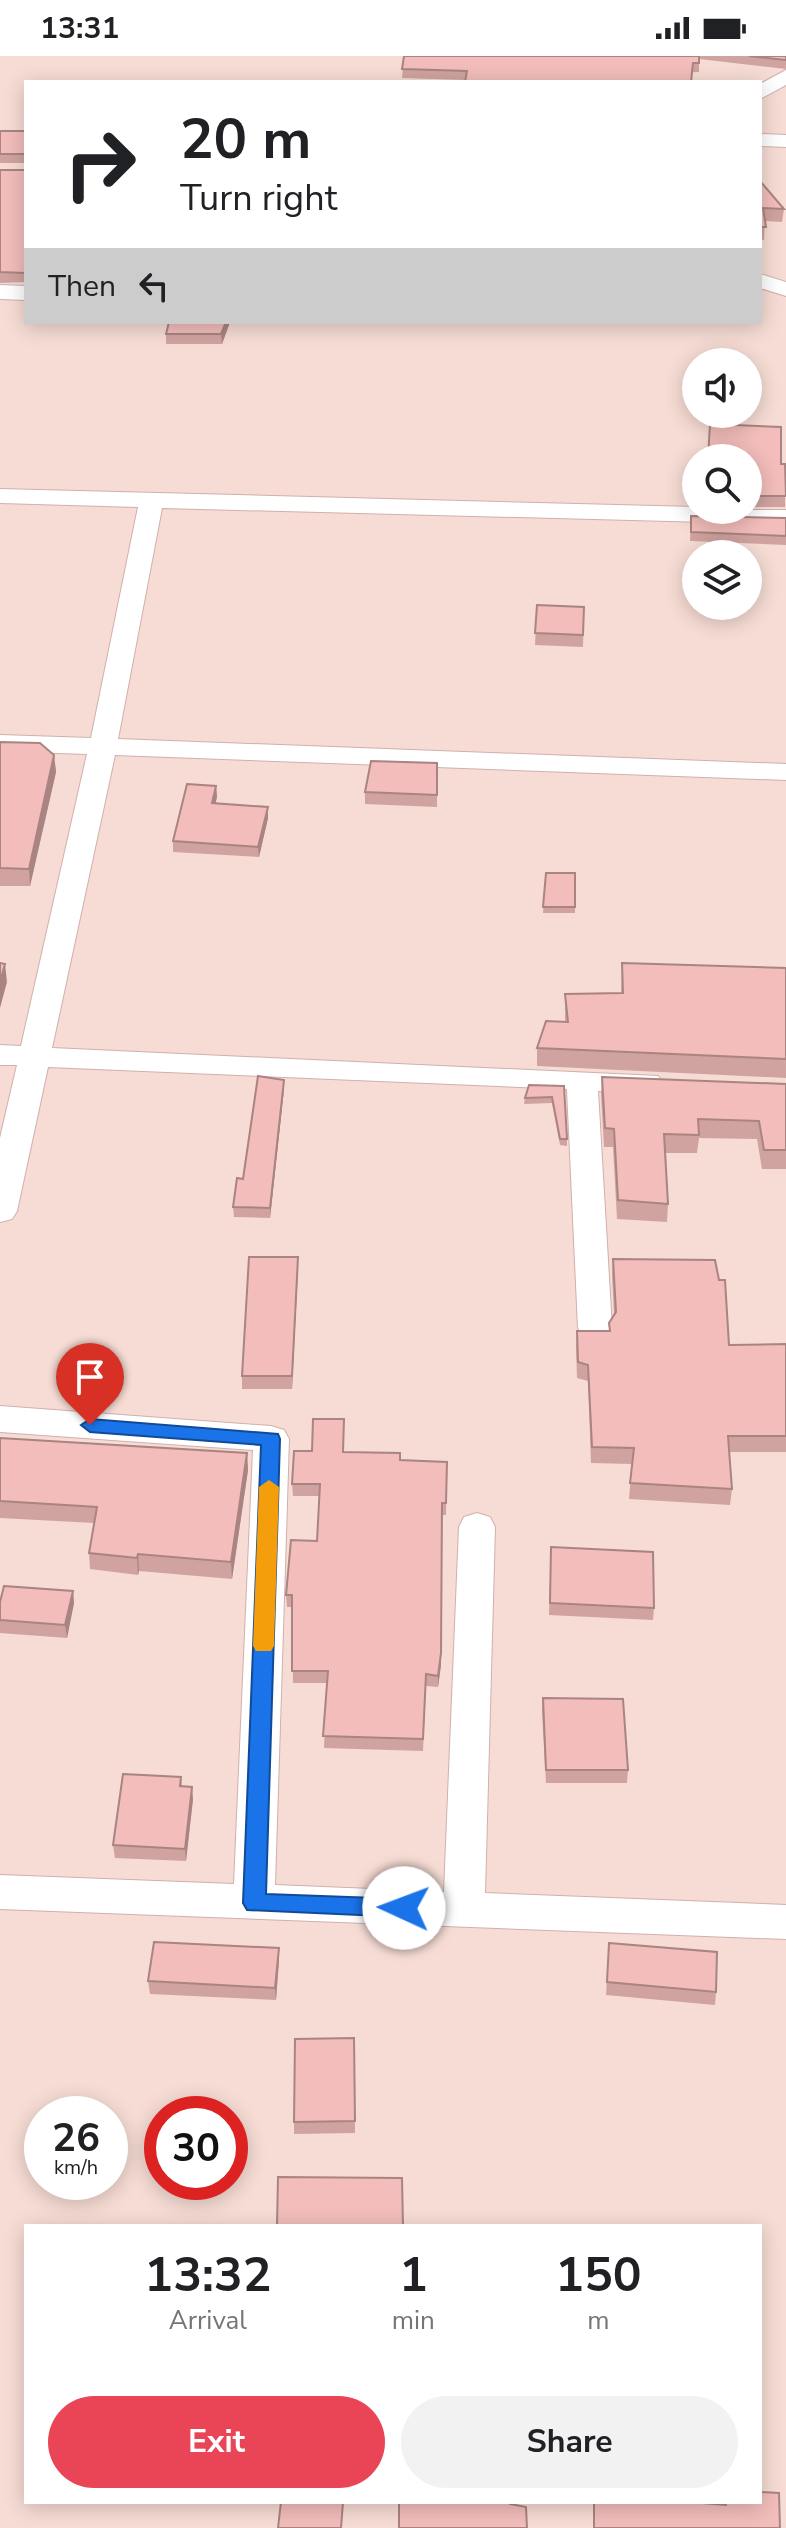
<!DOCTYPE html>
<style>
:root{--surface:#fff;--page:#f2f2f2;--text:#202124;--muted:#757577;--accent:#e94557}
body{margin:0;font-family:"Nunito Sans",sans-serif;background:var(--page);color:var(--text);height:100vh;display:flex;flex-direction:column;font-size:30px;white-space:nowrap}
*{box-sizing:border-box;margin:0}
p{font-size:26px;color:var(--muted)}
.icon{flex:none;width:44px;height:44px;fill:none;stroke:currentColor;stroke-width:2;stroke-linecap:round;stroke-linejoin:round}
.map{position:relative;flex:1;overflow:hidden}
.side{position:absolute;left:24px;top:2168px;width:738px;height:280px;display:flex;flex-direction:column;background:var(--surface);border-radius:0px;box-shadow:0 4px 20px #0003}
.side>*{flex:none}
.guide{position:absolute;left:24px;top:24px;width:738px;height:244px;border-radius:0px;box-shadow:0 4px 20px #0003;background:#fff;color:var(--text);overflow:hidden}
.controls{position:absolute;left:682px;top:292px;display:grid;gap:16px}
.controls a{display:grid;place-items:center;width:80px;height:80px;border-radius:50%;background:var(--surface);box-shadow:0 4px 20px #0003;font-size:40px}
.speed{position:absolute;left:24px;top:2040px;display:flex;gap:16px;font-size:40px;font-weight:700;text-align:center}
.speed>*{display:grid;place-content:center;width:104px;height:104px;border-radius:50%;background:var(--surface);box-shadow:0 4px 20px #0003;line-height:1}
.speed small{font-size:20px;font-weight:400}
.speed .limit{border:12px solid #d22;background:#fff;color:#111}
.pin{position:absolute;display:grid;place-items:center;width:68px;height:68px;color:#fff;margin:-82px -34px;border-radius:50% 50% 50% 0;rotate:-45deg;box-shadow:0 0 8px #0007}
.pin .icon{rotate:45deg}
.me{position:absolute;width:88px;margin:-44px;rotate:272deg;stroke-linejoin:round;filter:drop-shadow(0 0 6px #0008)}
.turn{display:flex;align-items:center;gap:28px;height:168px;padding:0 24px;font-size:36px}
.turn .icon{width:104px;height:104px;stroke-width:2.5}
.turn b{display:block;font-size:56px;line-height:68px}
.then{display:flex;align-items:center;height:76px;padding:0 24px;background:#0003;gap:16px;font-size:30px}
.eta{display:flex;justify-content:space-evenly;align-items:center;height:136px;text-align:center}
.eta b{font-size:48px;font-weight:700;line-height:56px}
.button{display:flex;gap:16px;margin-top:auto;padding:16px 24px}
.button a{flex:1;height:92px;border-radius:48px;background:var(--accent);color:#fff;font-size:32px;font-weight:700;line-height:92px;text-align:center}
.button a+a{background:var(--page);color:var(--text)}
.status{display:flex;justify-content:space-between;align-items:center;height:56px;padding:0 40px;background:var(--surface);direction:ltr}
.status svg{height:22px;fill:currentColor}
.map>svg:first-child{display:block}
.residential{fill:#f6dcd4;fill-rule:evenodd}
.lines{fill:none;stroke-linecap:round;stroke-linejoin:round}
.minor-casing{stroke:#d0b0ac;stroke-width:2}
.minor{fill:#fff;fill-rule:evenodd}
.wall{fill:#d0a3a0}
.shaded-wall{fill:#a98482}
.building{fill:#f2bdba;stroke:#a98482;stroke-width:2}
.route{fill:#1a73e8;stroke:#114b97;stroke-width:2}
.slow{fill:#f59e0b}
</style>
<div class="status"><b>13:31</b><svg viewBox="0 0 49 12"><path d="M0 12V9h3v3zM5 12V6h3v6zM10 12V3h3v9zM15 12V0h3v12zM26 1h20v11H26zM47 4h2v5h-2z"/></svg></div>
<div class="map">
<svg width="786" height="2472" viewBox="0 0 786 2472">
<rect width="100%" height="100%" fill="#fdeae3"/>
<path class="residential" d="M0,0H786V2472H0ZM26,26H760V266H26ZM696,306H748V358H696ZM696,402H748V454H696ZM696,498H748V550H696ZM42,2058H110V2126H42ZM162,2058H230V2126H162ZM26,2170H760V2446H26Z"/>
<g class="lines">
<defs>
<g id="minor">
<polygon points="786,14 786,29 760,43 760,28"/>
<polygon points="760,78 786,79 786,91 760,90"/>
<polygon points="760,218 786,226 786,240 760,232"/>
<polygon points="0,229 26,230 26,244 0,243"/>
<polygon points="0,433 696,451 696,454 786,454 786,468 162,452 118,683 786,708 786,724 115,699 52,992 658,1020 663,1027 658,1034 647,1037 598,1035 612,1272 607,1280 595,1284 583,1280 578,1272 567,1033 48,1011 17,1155 12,1163 0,1166 0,1082 17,1009 0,1009 0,989 21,990 87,698 0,695 0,679 91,682 138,451 0,447"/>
<polygon points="0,1350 271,1370 284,1374 289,1383 275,1829 444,1836 459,1471 464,1461 477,1457 490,1461 495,1471 485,1837 786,1849 786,1883 0,1853 0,1819 234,1828 253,1394 0,1376"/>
</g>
</defs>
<use href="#minor" class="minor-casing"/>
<use href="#minor" class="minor"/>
</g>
<g class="wall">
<polygon points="404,0 786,0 786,13 699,3 699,16 466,24 402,22"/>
<rect x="0" y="75" width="26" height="32"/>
<polygon points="0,114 26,114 26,226 0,227"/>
<polygon points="760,125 784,153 782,166 765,165 764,184 760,184"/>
<polygon points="169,266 230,266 222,288 166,288 166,278"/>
<polygon points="748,402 785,408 785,451 748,451"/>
<polygon points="691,460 786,462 786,489 690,485"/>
<polygon points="537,549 584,551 583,591 535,589"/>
<polygon points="0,686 54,699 56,716 30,830 0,830"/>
<polygon points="437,707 437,751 365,748 365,736"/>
<polygon points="216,730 217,741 215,748 268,751 268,762 259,801 173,796 173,785"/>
<polygon points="546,817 575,817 575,857 543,857"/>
<polygon points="622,907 786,912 786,1022 537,1010 537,992 565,966 565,938 621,937"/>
<polygon points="602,1021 786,1028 786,1113 762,1113 757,1083 699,1082 697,1097 666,1097 668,1148 667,1166 617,1163 613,1091 604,1091 601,1039"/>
<polygon points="564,1030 567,1083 567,1090 560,1089 552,1047 524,1048 525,1042"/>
<polygon points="284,1033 270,1162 234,1161 233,1151"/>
<polygon points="298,1201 292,1333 242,1333 242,1320"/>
<polygon points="613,1203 729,1289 786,1288 786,1396 729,1396 732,1433 730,1449 629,1443 632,1408 591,1407 588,1325 577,1322 576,1291 577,1275 609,1275 609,1267 614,1259 612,1219"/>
<polygon points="0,1382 247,1397 248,1414 232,1523 139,1515 138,1519 90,1513 89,1497 94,1467 0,1462"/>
<polygon points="344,1396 400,1404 447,1406 446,1459 442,1459 441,1609 438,1631 426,1630 423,1695 324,1692 327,1627 293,1627 292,1551 287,1551 286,1539 317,1485 319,1440 293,1440 292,1428"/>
<polygon points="551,1491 654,1552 653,1564 549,1559"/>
<polygon points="73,1535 74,1547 67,1582 0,1577 0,1546"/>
<polygon points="543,1642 628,1714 627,1727 546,1727 542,1655"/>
<polygon points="181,1721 182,1730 193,1743 186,1805 115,1802 113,1789"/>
<polygon points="609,1887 716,1936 715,1949 606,1939"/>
<polygon points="279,1892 279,1904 276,1944 150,1938 148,1925"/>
<polygon points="354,1982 355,2077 294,2078 294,2066"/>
</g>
<g class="shaded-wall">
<polygon points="226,266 230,266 222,288 221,278"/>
<polygon points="54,699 56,716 30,830 29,813"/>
<polygon points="216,730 217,741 213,758 212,747"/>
<polygon points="268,751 268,762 259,801 258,791"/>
<polygon points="5,908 7,926 0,952 0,926"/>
<polygon points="284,1024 284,1033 270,1162 270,1152"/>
<polygon points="298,1201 298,1214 292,1333 292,1320"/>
<polygon points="247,1397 248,1414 232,1523 231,1506"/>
<polygon points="138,1498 139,1515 138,1519 137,1502"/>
<polygon points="73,1535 74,1547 67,1582 65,1569"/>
<polygon points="441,1597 441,1609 438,1631 438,1620"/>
<polygon points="192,1731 193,1743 186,1805 185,1793"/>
<polygon points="279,1892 279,1904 276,1944 275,1932"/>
</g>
<g class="building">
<polygon points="404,0 699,0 699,7 693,7 691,26 465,26 467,15 402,13"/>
<polygon points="749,0 786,0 786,4"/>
<rect x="0" y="75" width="26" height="23"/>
<polygon points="0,114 26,114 26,217 0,216"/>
<polygon points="760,125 784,153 763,152 766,171 760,171"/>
<polygon points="169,266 226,266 221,278 166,278"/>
<polygon points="710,368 781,371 781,408 785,408 786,440 748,440 748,402 708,402"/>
<polygon points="691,460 786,462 786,480 691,476"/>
<polygon points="537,549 584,551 583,579 535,577"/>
<polygon points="0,686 40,687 54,699 29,813 0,812"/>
<polygon points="371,705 437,707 437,739 365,736"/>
<polygon points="187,728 216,730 212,747 268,751 258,791 173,785"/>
<polygon points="546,817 575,817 575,851 543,851"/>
<polygon points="0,907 5,908 0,926"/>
<polygon points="622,907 786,912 786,1003 537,992 546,965 568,966 565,938 623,937"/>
<polygon points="258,1020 284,1024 270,1152 233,1151 237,1122 243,1123"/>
<polygon points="602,1021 786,1028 786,1094 764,1094 759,1065 698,1063 699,1079 664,1078 668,1148 618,1144 614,1073 605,1072"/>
<polygon points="529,1029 564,1030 567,1083 560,1083 552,1041 525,1042"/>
<polygon points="249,1201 298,1201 292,1320 242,1320"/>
<polygon points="613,1203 715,1204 719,1224 725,1224 729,1289 786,1288 786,1380 728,1380 732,1433 630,1427 634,1392 592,1391 588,1309 578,1306 577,1275 610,1275 609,1267 616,1256"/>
<polygon points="313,1363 344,1363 343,1396 400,1397 400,1404 447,1406 446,1447 442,1447 441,1597 438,1620 426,1618 423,1683 323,1680 328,1615 292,1615 292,1539 286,1539 291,1484 317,1485 320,1428 292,1428 294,1395 312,1395"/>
<polygon points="0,1382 247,1397 231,1506 138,1498 137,1502 89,1497 97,1451 0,1445"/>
<polygon points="551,1491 653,1496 654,1552 550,1547"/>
<polygon points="4,1530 73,1535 65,1569 0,1564 0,1546"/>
<polygon points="543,1642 623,1643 628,1714 546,1714"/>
<polygon points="123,1718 181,1721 180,1730 192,1731 185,1793 113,1789"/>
<polygon points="154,1886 279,1892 275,1932 148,1925"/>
<polygon points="609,1887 717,1896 716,1936 607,1926"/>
<polygon points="354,1982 355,2065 294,2066 295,1983"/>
<polygon points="278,2121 402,2122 403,2170 277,2170"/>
<polygon points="760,2436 779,2437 780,2472 594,2472 594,2446 689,2446 726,2449 726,2446 760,2446"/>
<polygon points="281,2446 343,2446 341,2472 278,2472"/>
<polygon points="399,2446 510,2446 510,2448 526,2451 527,2472 399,2472"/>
</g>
<polygon class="route" points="90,1363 278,1378 280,1383 266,1838 404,1843 412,1846 415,1852 412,1859 404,1861 247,1854 243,1847 261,1389 90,1376 81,1369"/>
<polygon class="slow" points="269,1424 279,1431 274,1590 271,1595 256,1595 253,1590 259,1431"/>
</svg>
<div class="controls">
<a><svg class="icon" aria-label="sound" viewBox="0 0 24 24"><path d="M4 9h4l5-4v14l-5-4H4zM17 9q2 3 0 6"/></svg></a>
<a><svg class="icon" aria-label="search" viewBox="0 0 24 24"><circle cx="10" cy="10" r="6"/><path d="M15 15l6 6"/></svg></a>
<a><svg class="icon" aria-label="layers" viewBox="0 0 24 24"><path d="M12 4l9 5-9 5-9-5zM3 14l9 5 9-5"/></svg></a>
</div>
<div class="speed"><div>26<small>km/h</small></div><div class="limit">30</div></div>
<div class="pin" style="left:90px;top:1369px;background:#d93025"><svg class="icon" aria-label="arrive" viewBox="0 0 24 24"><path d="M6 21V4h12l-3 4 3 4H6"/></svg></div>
<svg class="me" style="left:404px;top:1852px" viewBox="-20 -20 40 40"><circle r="19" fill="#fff"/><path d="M0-13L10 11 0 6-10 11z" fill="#1a73e8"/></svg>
<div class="guide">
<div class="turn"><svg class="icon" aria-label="right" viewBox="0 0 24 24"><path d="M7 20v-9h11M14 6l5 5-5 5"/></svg><div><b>20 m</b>Turn right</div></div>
<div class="then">Then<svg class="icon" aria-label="left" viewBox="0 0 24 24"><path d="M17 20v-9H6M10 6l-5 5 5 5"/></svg></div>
</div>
<section class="side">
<div class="eta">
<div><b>13:32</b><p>Arrival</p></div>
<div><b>1</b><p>min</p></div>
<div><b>150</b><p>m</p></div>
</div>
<div class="button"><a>Exit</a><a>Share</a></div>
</section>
</div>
